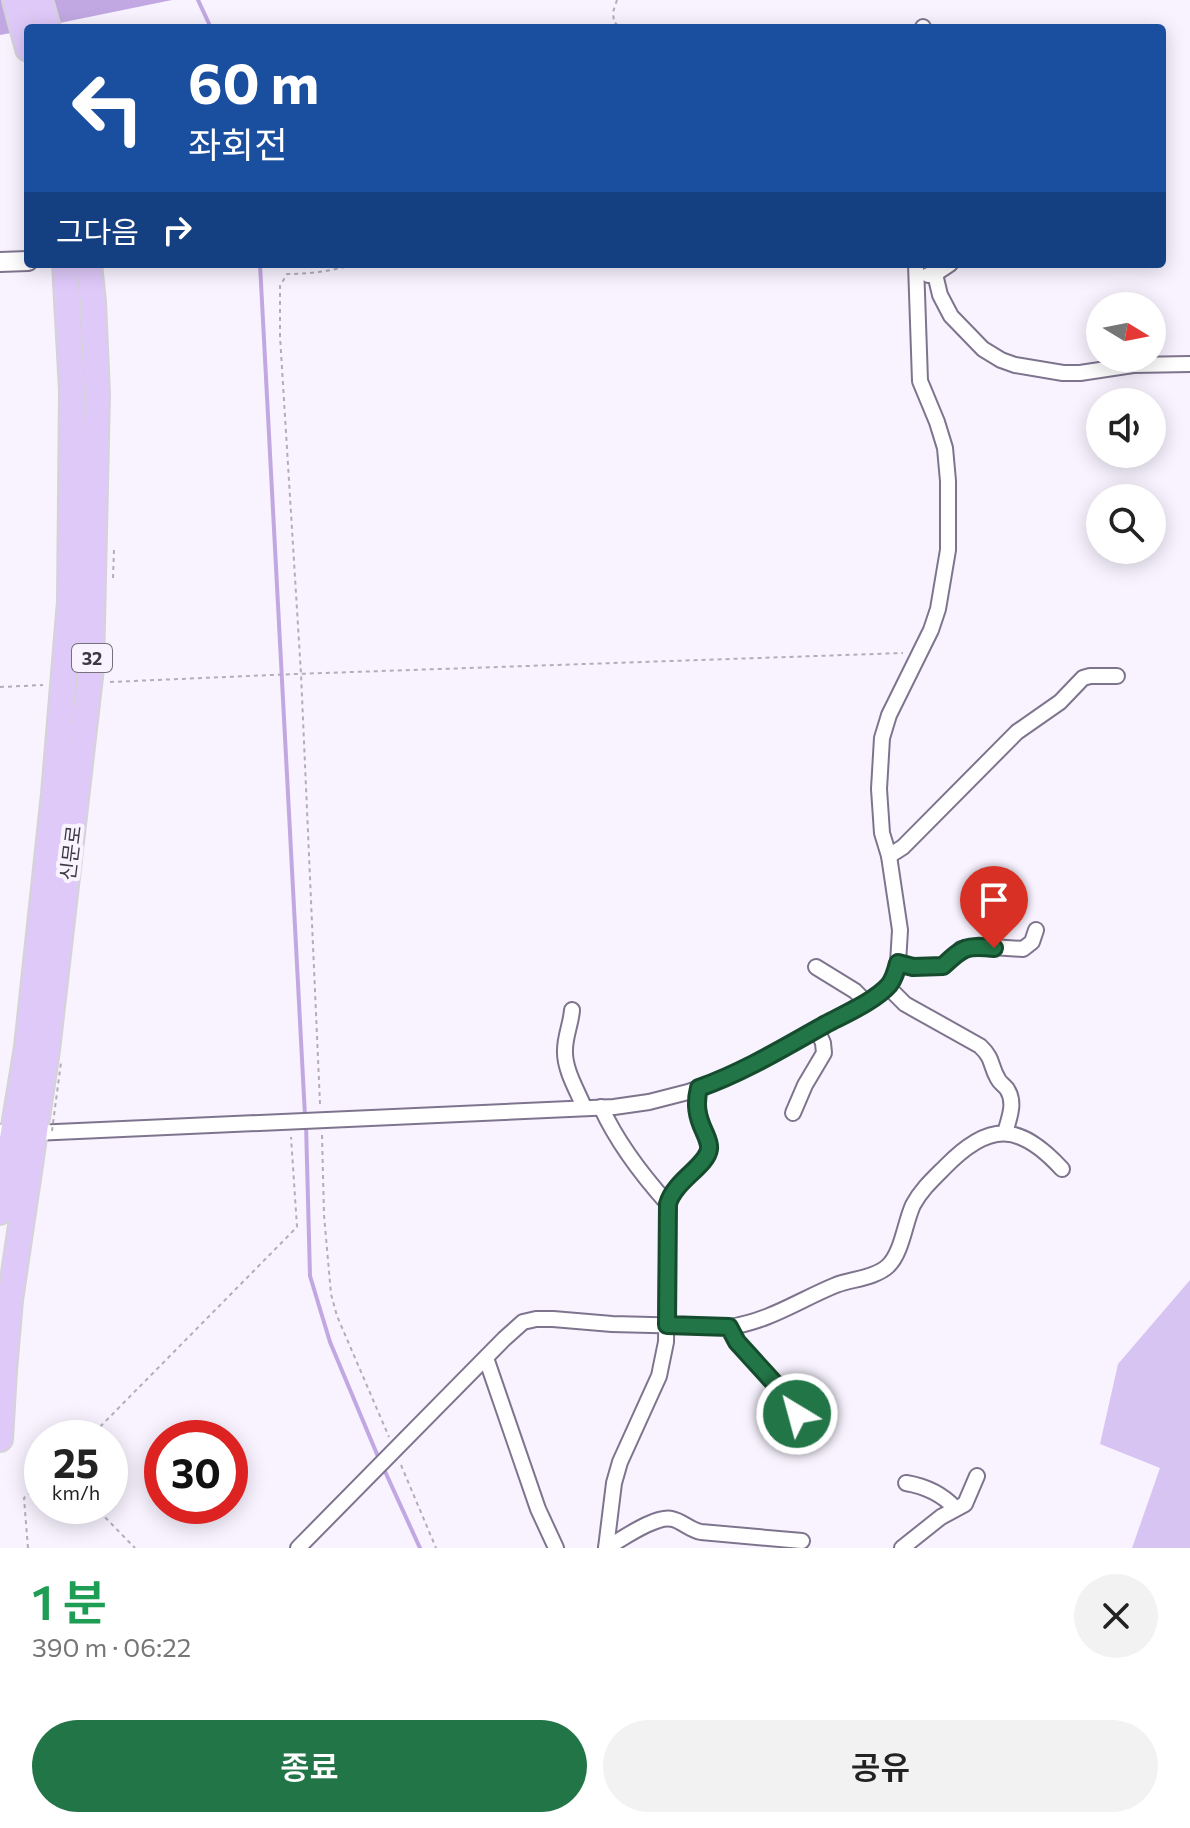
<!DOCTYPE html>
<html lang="ko">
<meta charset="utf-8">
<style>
:root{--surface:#fff;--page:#f2f2f2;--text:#222;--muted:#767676;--accent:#227547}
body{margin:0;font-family:Commissioner,"Noto Sans KR",sans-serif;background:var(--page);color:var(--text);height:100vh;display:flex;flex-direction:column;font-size:30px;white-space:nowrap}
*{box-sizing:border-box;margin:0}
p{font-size:26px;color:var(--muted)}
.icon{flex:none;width:44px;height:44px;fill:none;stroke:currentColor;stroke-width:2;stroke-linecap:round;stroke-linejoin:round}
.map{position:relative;height:1548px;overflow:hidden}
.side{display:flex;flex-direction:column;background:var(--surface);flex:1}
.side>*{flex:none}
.top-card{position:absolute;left:24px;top:24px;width:1142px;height:244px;border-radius:8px;box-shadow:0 4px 20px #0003;background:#1a4fa0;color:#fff;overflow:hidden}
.needle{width:52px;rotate:100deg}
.fabs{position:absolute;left:1086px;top:292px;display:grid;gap:16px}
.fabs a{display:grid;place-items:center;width:80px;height:80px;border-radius:50%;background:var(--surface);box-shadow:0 4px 20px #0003;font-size:40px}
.speed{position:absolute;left:24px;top:1420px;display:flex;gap:16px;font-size:40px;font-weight:700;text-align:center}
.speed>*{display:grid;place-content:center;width:104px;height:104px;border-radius:50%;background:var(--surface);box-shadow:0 4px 20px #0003;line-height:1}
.speed small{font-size:20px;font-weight:400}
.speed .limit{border:12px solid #d22;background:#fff;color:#111}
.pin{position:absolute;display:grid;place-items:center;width:68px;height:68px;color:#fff;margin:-82px -34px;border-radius:50% 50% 50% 0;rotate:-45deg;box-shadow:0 0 8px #0007}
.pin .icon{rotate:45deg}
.me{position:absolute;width:88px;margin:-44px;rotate:323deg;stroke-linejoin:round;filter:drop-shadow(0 0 6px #0008)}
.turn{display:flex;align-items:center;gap:28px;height:168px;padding:0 32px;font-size:36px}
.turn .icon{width:104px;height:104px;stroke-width:2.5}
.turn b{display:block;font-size:56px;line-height:68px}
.then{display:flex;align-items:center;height:76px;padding:0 32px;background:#0003;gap:16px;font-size:30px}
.round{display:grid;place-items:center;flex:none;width:84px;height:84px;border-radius:42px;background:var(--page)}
.headline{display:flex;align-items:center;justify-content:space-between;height:136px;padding:0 32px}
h1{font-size:48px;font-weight:600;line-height:60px;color:#1e9e55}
.primary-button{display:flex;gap:16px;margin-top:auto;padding:16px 32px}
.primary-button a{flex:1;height:92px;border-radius:48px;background:var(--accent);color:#fff;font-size:32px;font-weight:600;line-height:92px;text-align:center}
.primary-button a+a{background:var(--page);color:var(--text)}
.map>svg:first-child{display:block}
.green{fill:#d8c4f3}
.water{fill:#c2a8e2}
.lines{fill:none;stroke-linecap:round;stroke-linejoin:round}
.stream{stroke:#c2a8e2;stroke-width:4}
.minor-casing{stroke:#7f748e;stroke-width:18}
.tertiary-casing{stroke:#7f748e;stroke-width:22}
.primary-casing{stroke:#d4d3d6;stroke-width:28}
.path{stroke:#b2adb8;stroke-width:2;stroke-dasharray:4 4;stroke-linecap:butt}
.minor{stroke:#fff;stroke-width:14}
.tertiary{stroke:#fff;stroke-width:18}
.primary{stroke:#dfc9f9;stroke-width:24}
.primary-bridge-casing{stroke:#d4d3d6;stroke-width:28;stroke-linecap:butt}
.path-bridge{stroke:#b2adb8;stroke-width:2;stroke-dasharray:4 4;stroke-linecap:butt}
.primary-bridge{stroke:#dfc9f9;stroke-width:24}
.route-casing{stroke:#164c2e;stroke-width:20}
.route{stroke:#227547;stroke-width:14}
.labels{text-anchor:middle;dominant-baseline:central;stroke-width:8;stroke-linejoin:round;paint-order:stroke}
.shield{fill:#f8f3ff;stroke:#75707b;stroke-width:2}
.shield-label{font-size:18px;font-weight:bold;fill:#3d3843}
.street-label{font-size:20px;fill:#3d3843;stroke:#f8f3ff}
</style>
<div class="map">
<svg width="1190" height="1548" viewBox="0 0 1190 1548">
<rect width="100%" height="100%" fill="#f8f3ff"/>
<polygon class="green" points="1190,1280 1190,1548 1132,1548 1160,1468 1100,1444 1118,1364"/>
<polygon class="water" points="0,0 172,0 35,28 28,28 28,30 0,35"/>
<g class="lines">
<g class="stream">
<polyline points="198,0 211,28"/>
<polyline points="260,264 305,1116"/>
<polyline points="306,1124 310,1276 330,1342 379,1459"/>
<polyline points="383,1467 420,1548"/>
</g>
<defs>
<g id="minor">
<polyline points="923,28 923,27"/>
<polyline points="935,274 940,295 951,316 983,349 1001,360 1015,365 1063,373 1080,373 1133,365 1190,364"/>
<polyline points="928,275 935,274 950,264"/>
<polyline points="889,856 903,847 1017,732 1060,702 1083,678 1090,676 1117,676"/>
<polyline points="898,963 913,967 943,966 961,949 977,946 1023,949 1032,942 1036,930"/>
<polyline points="816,967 855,991 866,1002"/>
<path d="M888,987L905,1004L980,1046C994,1059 990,1066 998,1079C1000,1083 1004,1085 1007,1089C1016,1103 1009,1118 1005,1133"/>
<path d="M572,1010C571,1024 565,1036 565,1050C564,1069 577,1090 584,1107"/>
<path d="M601,1107C617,1142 642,1175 668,1204"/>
<polyline points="793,1113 805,1085 824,1053 823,1043 817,1029"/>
<polyline points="0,1132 34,1133 614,1107 649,1102 688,1092 716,1082 755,1063 866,1002 888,987 894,976 898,963 900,930 889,856 882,833 879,789 882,738 889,715 931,630 938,609 948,550 948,481 945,448 937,422 920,381 916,264"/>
<polyline points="729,1327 737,1342 777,1386 797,1414"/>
<polyline points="486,1358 538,1509 556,1548"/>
<path d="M906,1483C924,1486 942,1494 955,1508"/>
<path d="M298,1548L504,1339L523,1322L536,1319H553L612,1324L729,1327C770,1321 799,1300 836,1285C852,1279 875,1278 888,1266C902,1253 905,1222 913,1205C921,1190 933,1179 945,1167C989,1122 1019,1122 1062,1169"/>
<path d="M606,1548L614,1483L620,1462L659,1376L666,1342L668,1204C675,1180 700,1171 709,1150C705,1126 692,1114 699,1088"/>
<path d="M606,1548C621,1540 655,1515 672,1519C682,1521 690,1530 701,1532L802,1541"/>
<polyline points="902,1548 941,1517 965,1504 977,1476"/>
</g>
<polyline id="tertiary" points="0,262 28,261"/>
<g id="primary">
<polyline points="15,0 28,49"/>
<polyline points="40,0 48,28"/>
<polyline points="0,1212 27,1047"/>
<polyline points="0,1439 4,1370 10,1300 47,1050"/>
</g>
</defs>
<use href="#minor" class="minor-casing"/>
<use href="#tertiary" class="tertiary-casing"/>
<use href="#primary" class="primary-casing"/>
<g class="path">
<polyline points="617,0 613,12 614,22 621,28"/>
<polyline points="851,28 910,26"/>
<polyline points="110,682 295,674 903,653"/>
<polyline points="0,687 43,685"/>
<path d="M320,1104L301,674L280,336V286L287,274C312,274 332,271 355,264"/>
<polyline points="322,1135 324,1215 331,1294 337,1316 389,1437"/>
<polyline points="89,1438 297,1227 291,1137"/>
<polyline points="401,1465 436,1548"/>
<polyline points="94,1506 135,1548"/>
<polyline points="28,1548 24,1498 42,1484"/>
</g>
<use href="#minor" class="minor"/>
<use href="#tertiary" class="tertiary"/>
<use href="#primary" class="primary"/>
<defs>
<g id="primary-bridge">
<polyline points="27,1047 54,794 70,602 72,390 65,264"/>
<polyline points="47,1050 91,668 97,394 93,302 89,264"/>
</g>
</defs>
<use href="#primary-bridge" class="primary-bridge-casing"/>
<g class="path-bridge">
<polyline points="113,578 114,549"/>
<polyline points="52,1131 61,1062"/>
</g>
<use href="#primary-bridge" class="primary-bridge"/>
</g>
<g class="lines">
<defs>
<path id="route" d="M797,1414L777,1386L737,1342L729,1327L667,1325L668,1204C674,1181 707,1166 709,1149C710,1143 706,1136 704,1131C697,1116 695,1104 699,1088C744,1072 785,1047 826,1024C845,1014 875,1001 889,985C894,979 896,971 898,963L913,967L943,966C963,947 966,945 994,948"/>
</defs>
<use href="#route" class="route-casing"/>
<use href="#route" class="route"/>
</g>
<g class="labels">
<rect class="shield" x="72" y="644" width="40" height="28" rx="6"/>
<g class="shield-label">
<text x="92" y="658">32</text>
</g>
<g class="street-label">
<text transform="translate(70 853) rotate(-83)">신문로</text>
</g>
</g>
</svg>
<div class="fabs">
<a><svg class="needle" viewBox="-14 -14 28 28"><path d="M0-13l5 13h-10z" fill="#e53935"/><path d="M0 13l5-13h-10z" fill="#767676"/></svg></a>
<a><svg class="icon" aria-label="sound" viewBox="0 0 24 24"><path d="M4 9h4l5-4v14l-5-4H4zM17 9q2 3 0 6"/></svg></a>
<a><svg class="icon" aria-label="search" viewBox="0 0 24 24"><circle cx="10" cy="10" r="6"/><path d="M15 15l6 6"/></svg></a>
</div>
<div class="speed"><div>25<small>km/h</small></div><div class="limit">30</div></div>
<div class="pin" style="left:994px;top:948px;background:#d93025"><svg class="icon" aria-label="arrive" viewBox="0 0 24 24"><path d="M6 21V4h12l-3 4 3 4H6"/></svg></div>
<svg class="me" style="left:797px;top:1414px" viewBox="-20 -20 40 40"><circle r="17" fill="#227547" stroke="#fff" stroke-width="3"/><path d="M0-11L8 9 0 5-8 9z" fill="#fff"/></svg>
<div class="top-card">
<div class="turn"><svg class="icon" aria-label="left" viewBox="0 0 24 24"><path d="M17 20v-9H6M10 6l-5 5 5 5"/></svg><div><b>60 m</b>좌회전</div></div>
<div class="then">그다음<svg class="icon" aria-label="right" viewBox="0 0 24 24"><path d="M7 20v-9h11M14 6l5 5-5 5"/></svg></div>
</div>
</div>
<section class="side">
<div class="headline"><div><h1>1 분</h1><p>390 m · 06:22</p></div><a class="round"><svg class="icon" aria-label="close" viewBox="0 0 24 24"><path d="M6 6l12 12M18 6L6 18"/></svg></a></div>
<div class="primary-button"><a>종료</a><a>공유</a></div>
</section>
